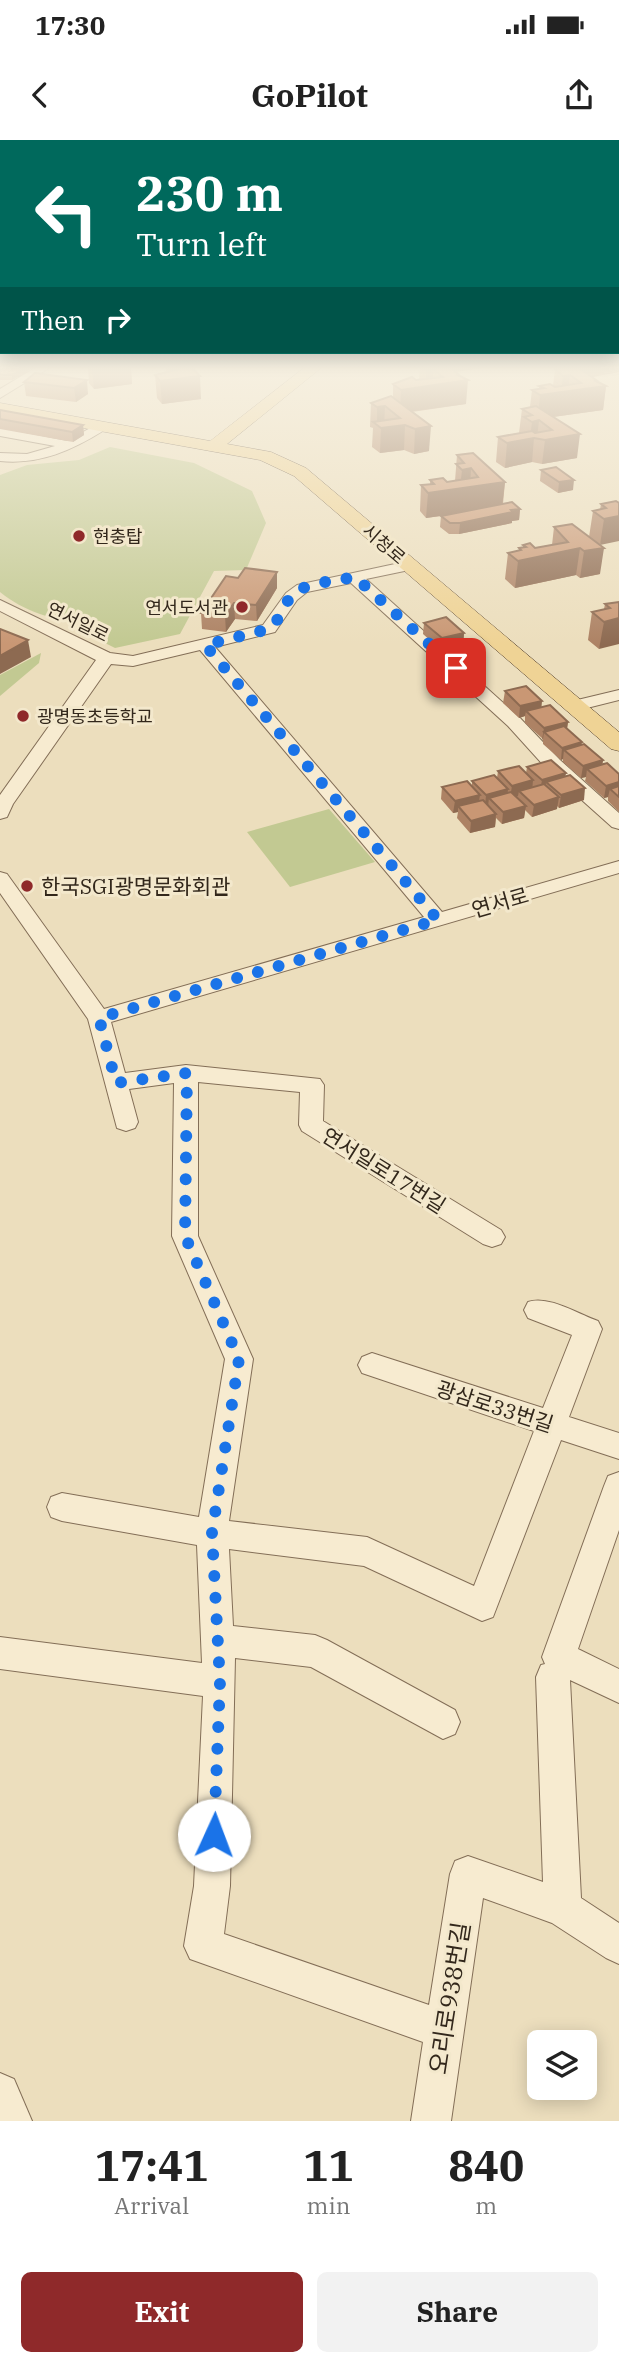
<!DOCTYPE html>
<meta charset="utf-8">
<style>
:root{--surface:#fff;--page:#f2f2f2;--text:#222;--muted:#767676;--accent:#8f292a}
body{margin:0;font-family:"IBM Plex Serif","Noto Sans KR",serif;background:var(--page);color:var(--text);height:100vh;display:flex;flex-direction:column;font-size:26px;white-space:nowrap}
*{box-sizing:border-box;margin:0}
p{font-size:23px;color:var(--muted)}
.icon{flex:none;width:38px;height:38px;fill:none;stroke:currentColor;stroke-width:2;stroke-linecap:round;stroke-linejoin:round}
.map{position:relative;height:1981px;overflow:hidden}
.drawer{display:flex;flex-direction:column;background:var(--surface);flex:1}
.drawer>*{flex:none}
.hud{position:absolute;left:0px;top:0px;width:620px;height:214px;box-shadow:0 4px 18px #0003;background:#00695c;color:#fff;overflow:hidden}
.controls{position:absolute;left:527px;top:1890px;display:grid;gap:14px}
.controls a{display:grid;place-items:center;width:70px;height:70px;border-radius:10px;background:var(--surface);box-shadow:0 4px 18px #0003;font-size:35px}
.pin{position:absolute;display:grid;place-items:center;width:60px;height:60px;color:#fff;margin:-30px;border-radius:14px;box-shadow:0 4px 10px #0006}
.me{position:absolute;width:77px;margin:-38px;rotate:2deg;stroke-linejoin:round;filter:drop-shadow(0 0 5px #0008)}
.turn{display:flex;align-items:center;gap:24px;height:147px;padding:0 21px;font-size:32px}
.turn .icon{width:91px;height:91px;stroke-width:2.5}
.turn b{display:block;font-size:49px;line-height:60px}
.then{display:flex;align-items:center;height:66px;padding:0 21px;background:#0003;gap:14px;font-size:26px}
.eta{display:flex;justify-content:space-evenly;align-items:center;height:119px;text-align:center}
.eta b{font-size:42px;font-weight:700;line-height:49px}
.button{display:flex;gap:14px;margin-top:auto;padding:14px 21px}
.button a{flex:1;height:80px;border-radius:10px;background:var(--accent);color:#fff;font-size:28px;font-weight:700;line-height:80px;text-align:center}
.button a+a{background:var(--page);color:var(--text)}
.status{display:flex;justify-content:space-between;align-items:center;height:49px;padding:0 35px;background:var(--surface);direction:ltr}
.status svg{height:19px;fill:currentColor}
header{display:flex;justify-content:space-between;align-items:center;height:91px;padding:0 21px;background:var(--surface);font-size:32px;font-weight:700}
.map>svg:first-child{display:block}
.green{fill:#c2c992}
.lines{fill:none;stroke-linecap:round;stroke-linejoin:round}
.minor-casing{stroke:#836e57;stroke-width:2}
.major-casing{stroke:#503d2c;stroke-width:1}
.minor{fill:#f7ebd0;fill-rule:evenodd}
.major{fill:#efd395;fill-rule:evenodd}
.wall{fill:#ad8264}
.shaded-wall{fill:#8d6a51}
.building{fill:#c99774;stroke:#8d6a51;stroke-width:2}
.route{stroke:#1a73e8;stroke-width:12;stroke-dasharray:0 21.6}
.poi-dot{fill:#8f292a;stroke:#f3e8cc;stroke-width:2.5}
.labels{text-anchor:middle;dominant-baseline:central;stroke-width:6;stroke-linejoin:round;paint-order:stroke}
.far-poi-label{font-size:18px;fill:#32271b;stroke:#f3e8cc;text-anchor:start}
.far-street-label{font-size:18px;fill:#32271b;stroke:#f3e8cc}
.poi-label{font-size:21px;fill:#32271b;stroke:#f3e8cc;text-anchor:start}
.street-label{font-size:21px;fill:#32271b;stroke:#f3e8cc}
.near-street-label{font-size:24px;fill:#32271b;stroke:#f3e8cc}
</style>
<div class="status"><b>17:30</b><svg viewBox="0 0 49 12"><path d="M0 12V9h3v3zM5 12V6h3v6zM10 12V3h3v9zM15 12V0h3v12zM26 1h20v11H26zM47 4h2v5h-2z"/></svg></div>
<header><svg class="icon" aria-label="back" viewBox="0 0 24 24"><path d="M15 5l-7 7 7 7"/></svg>GoPilot<svg class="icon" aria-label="share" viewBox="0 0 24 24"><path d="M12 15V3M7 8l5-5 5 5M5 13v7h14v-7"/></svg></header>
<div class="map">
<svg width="619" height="1981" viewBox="0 0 619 1981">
<rect width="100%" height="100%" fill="#ecdebd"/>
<g class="green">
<path d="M110,307L194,323L252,351L266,383L246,430L214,431L180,494L115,508L97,499L108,488L99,481C65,485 27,474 0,452V335L27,325L79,320Z"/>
<polygon points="41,513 39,523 0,556 0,535"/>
<polygon points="329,669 375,722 290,747 247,692"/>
</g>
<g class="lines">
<defs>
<g id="minor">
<polygon points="35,228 49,228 0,258 0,249"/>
<path d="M101,282L107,286L106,289C73,310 40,325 0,321V313L27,314L55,306L0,296V288L67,301Z"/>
<path d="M409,421L417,426L414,429L366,439L520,578L560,620L619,673V689L612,687L546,628L508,586L351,443L307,452L297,460L275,492L215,507L442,772L619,721V733L111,882L125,933L186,925L320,939L324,945L323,981L501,1090L505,1097L501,1104L492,1107L483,1104L302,991L299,985L300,952L198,942V1096L253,1219L229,1381L367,1397L474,1446L534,1291L362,1233L358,1225L362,1217L372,1213L543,1268L572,1195L528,1178L524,1170L528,1162C549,1155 578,1174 598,1181L602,1189L569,1277L619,1293V1319L561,1300L493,1477L482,1481L364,1426L229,1409L233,1486L315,1495L327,1500L455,1570L460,1582L455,1594L443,1599L311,1527L235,1518L230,1746L224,1794L429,1865L450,1734L455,1721L468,1716L543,1742L536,1537L541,1525L545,1524L542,1517L604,1346L608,1336L619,1332V1390L578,1509L619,1529V1563L570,1540L581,1758L619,1783V1824L606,1818L552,1783L483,1758L451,1981H411L423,1902L190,1819L184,1806L194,1746L203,1556L0,1529V1497L202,1523L197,1405L62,1381L51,1377L47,1367L51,1357L62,1353L199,1377L225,1219L172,1096L174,943L129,949L138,982L135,988L126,991L117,988L88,879L0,753V732L7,734L104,869L424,777L200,510L133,526L111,524L13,664L7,677L0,679V655L96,520L0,471V460L110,513L133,516L263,485L286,453L297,445Z"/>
<polygon points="619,550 619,560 575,571 566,566 569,562"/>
<polygon points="0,1933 14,1939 32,1981 0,1981"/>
</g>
<polygon id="major" points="304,228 321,228 227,304 271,312 306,328 619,592 619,611 611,609 294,336 260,320 0,273 0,263 210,301"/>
</defs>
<use href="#minor" class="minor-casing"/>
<use href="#major" class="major-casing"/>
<use href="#minor" class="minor"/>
<use href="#major" class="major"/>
</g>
<g class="wall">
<polygon points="0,228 32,228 28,230 28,232 12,240 0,240"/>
<polygon points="88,228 131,228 132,244 94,249 89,243"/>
<polygon points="166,228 192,228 201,259 162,264 157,258 155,235 166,232"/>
<polygon points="420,228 480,228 456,232 458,235 466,264 412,272 429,311 414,314 404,310 380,313 372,307 373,288 370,287 371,263 393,257 393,244 419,240"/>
<polygon points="555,229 593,237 596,240 596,241 606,246 603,270 553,277 577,318 542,324 532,322 505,328 496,322 498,297 519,293 522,269 530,267 532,250 539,249 539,246 553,246"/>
<polygon points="35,233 88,254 76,262 26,256 24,242"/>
<polygon points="0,270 83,285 84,295 73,302 0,289"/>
<polygon points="457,315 505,342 503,364 520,369 519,380 512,381 512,383 459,394 449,394 440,387 441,376 426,378 420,371 421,345 430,344 430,340 447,342 455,341"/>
<polygon points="541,330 573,350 558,353 540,341"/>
<polygon points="616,361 600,405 589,397 593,371 600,370 601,364"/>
<polygon points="572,384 600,434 580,438 576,435 515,448 505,439 508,413 519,411 519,408 523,408 523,405 535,408 552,405 554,387"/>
<polygon points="277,432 277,448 257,481 235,479 226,492 202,489 201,473 238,438"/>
<polygon points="619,462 599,509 588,500 592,472 604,469 605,464"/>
<polygon points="424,483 464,493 463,505 441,510 423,494"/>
<polygon points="505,551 541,567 568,582 567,589 582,605 603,620 602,625 619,634 619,672 608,661 608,657 604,658 585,641 586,637 581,638 563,622 563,619 561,620 543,604 543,599 525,583 525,576 519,578 503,563"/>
<polygon points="527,627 565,636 584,660 559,668 557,666 557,669 532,677 525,670 524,678 502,684 496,678 495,687 470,693 457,678 458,672 453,673 441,659 442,647 472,646 472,641 497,638 498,631 526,633"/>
</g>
<g class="shaded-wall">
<polygon points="25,228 32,228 28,230 28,232 12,240 12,235"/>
<polygon points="92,228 131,228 132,244 94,249"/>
<polygon points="171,228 176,228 177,239 200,236 201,259 162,264 160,241 171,240"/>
<polygon points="443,228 480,228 442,234"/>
<polygon points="576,228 619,228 619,232 577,240"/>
<polygon points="433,229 432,245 458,234 458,241 468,240 466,264 400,273 401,250 426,246 426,230"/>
<polygon points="570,235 568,252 596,240 595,248 606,246 603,270 538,279 540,255 561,253 563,236"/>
<polygon points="87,240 88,254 76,262 74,248"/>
<polygon points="385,266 384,288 405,285 404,310 380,313 381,288 377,285 377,267"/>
<polygon points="539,280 537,298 534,298 532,322 505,328 507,303 530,298 532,282"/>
<polygon points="83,285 84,295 73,302 72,292"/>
<polygon points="431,286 429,311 414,314 415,289"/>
<polygon points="580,294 577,318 542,324 545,300"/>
<polygon points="471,328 470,347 505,342 502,367 426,378 428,353 460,348 462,330"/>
<polygon points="574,340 573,350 558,353 559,342"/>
<polygon points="520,369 519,380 512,381 512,383 459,394 460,383"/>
<polygon points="619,376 619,401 600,405 604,379"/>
<polygon points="580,408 576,435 515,448 518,421"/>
<polygon points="604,408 600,434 580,438 584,411"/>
<polygon points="277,432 277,448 257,481 256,465"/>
<polygon points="234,463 235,479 226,492 225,476"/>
<polygon points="619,478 619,504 599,509 604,482"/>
<polygon points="464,493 463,505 441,510 442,498"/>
<polygon points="28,500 31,517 0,534 0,516"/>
<polygon points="542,561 541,573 526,571 525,576 519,578 520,566"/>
<polygon points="568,582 566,594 544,592 543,599 542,600 544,588"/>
<polygon points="582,602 580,614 564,610 563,619 561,620 562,608"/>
<polygon points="603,620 601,633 587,629 586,637 581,638 583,626"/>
<polygon points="566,633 564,645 546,642 545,651 540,652 542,640"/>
<polygon points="533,640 532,652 519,651 518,656 510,658 512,646"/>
<polygon points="619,642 619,654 610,649 608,657 604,658 606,646"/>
<polygon points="585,648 584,660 559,668 561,655"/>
<polygon points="508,649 507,661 489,658 488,666 485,667 486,655"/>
<polygon points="480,655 478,667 458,666 458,672 453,673 455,661"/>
<polygon points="559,657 557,669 532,677 534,665"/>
<polygon points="526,666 524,678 502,684 503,672"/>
<polygon points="496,674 495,687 470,693 471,681"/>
</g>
<g class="building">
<polygon points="5,228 26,228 12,235 0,235 0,231"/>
<polygon points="178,228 192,228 200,236 160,241 155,235 179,229"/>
<polygon points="423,228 451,228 458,234 456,234 468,240 401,250 393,244 412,237 416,240 443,237 433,229 426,230"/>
<polygon points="560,228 579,228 596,240 594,240 606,246 540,255 532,250 544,248 539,246 550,244 555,247 581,243 570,235 563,236 555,229"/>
<polygon points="35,233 87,240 74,248 24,242"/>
<polygon points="391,256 431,286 415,289 405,285 381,288 373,282 400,278 385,266 377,267 371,263"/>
<polygon points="536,266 580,294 545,300 534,298 507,303 498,297 532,291 535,293 552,290 539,280 532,282 524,277 532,275 522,269"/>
<polygon points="0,270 83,285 72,292 0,279"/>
<polygon points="473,313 505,342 428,353 421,345 434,344 430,340 443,338 447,342 478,337 471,328 462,330 456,324 464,323 457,315"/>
<polygon points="556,327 574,340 559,342 541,330"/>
<polygon points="616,361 619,363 619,376 604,379 593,371 606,368 601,364"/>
<polygon points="512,362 520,369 511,370 513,372 460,383 450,383 441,376"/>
<polygon points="572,384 604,408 584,411 580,408 518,421 508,413 521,410 519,408 526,407 523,405 530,403 535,408 568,402 554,387"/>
<polygon points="245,428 277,432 256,465 234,463 225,476 201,473 226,436 238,438"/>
<polygon points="619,462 619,478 604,482 592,472 610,468 605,464"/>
<polygon points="446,477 464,493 442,498 424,483"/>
<polygon points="0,489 28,500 0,516"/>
<polygon points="526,546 542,561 520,566 505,551"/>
<polygon points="550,565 568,582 544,588 526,571"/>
<polygon points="564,586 582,602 562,608 544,592"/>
<polygon points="584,604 603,620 583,626 564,610"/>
<polygon points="551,620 566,633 542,640 527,627"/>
<polygon points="607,623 619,634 619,642 606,646 587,629"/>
<polygon points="519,626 533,640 512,646 498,631"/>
<polygon points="494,635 508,649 486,655 472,641"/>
<polygon points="570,635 585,648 561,655 546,642"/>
<polygon points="467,641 480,655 455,661 442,647"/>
<polygon points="544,644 559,657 534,665 519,651"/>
<polygon points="619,646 619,657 610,649"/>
<polygon points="511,652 526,666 503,672 489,658"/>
<polygon points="483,660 496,674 471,681 458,666"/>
</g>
<linearGradient id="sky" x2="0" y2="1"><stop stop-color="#8bb8d4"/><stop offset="0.45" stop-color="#f6f0e1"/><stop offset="1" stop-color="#f6f0e1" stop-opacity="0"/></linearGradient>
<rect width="619" height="505" fill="url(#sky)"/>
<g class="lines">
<path class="route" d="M214,1695L220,1542L212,1393L239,1219L185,1096L187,933L116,943L99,878L438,780L205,505L269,489C280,480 283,467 291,456C299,444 339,440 355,437L456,528"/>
</g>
<g class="poi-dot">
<circle cx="79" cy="396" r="7"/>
<circle cx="242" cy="467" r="7"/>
<circle cx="23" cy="576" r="7"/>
<circle cx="27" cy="746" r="7"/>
</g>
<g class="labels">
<g class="far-poi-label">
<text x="93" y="396">현충탑</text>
<text x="228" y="467" text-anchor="end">연서도서관</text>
<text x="37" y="576">광명동초등학교</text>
</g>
<g class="far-street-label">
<text transform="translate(384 404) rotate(41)">시청로</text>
<text transform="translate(78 482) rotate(26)">연서일로</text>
</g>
<g class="poi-label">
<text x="41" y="746">한국SGI광명문화회관</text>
</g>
<g class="street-label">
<text transform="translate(500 762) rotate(-16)">연서로</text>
<text transform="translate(384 1030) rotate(32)">연서일로17번길</text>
<text transform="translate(495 1266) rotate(18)">광삼로33번길</text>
</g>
<g class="near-street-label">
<text transform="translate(449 1858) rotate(-81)">오리로938번길</text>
</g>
</g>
</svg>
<div class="controls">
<a><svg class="icon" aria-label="layers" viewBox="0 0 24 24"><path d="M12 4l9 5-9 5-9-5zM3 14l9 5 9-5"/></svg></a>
</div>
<div class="pin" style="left:456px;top:528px;background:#d93025"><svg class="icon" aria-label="arrive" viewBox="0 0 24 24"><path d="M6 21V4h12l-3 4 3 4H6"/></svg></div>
<svg class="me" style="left:214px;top:1695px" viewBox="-20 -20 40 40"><circle r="19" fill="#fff"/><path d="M0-13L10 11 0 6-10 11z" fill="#1a73e8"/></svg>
<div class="hud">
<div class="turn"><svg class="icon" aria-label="left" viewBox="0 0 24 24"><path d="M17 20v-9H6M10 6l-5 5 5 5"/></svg><div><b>230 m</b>Turn left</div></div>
<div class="then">Then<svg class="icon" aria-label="right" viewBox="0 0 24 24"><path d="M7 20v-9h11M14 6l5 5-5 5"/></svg></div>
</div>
</div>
<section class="drawer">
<div class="eta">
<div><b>17:41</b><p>Arrival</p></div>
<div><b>11</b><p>min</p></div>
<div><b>840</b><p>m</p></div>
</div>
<div class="button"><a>Exit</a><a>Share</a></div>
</section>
